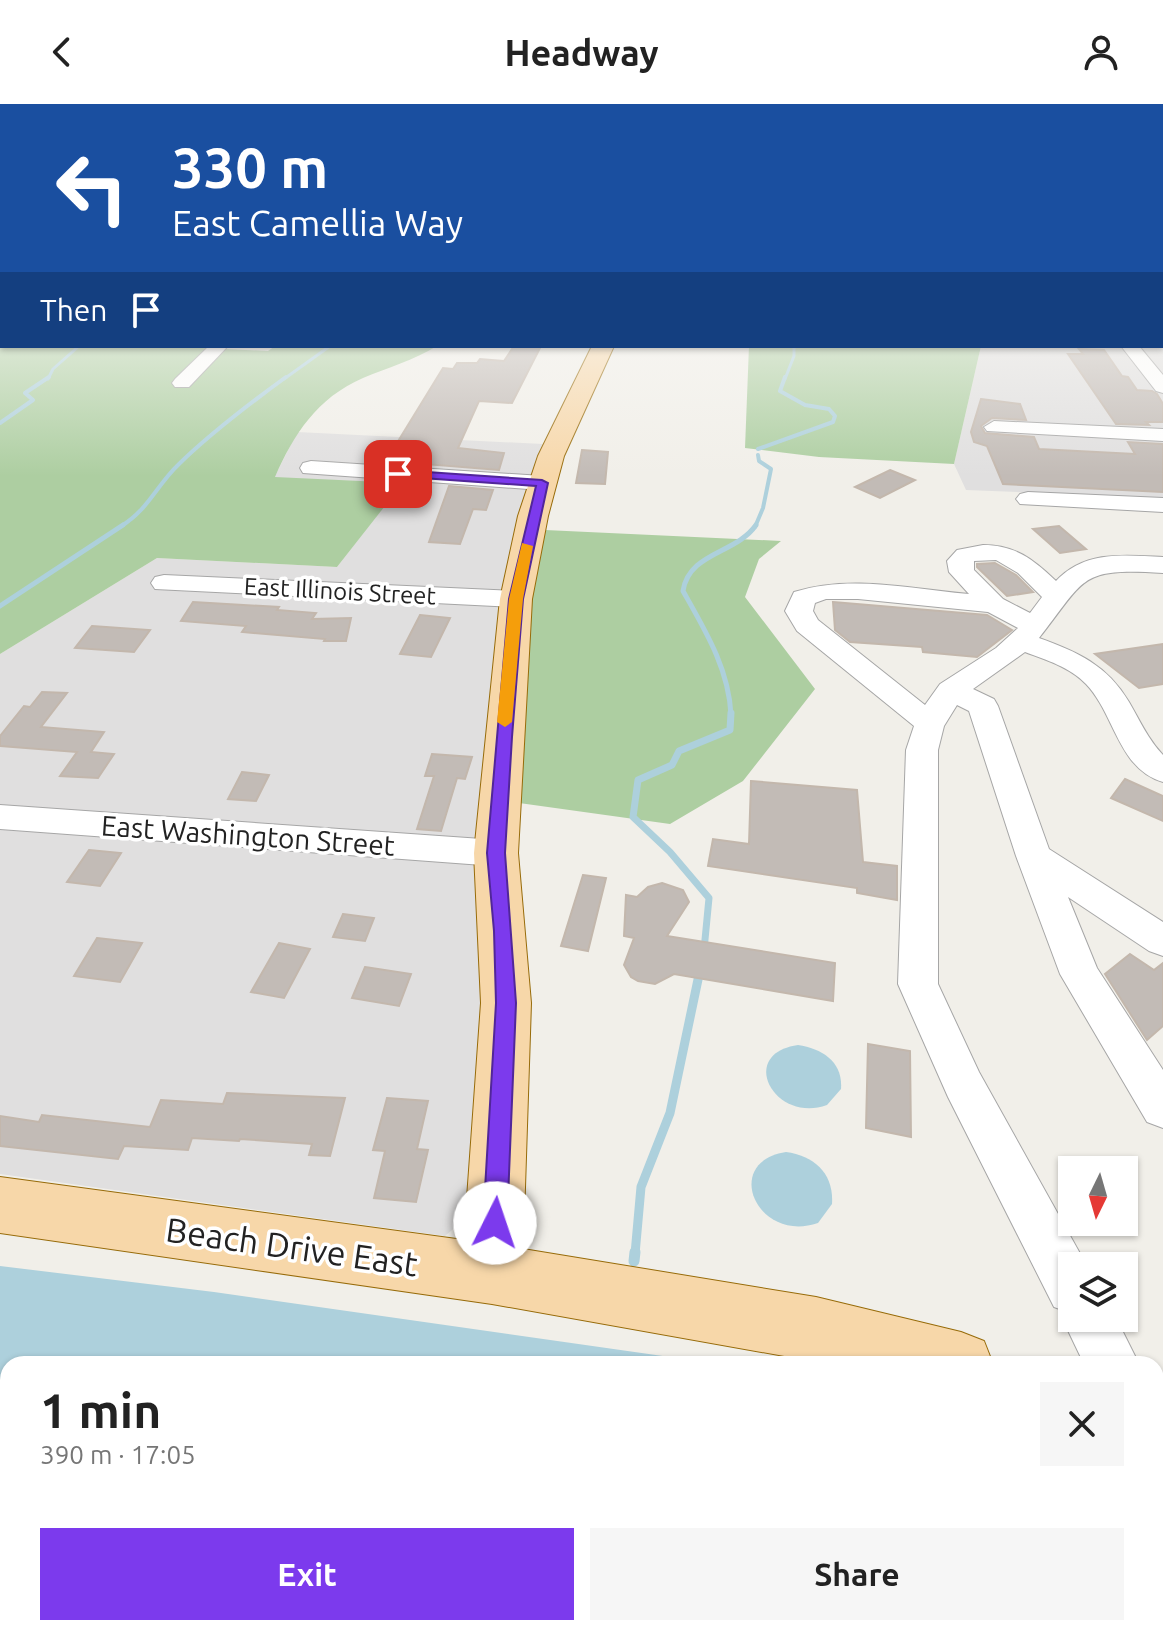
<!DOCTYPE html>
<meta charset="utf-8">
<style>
:root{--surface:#fff;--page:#f6f6f6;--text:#222;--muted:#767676;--accent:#7c3aed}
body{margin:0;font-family:Ubuntu,sans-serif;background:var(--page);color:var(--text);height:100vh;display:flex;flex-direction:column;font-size:30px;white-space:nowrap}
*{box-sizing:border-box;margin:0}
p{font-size:26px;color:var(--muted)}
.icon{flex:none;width:44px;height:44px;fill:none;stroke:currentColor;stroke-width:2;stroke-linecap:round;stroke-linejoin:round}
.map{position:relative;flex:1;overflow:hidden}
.details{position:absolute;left:0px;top:1252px;width:1164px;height:280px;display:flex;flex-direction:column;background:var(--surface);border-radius:24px 24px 0 0;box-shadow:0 2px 6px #0004}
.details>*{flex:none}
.hud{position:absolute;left:0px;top:0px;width:1164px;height:244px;box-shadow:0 2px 6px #0004;background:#1a4fa0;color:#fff;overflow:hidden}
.needle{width:52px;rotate:185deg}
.buttons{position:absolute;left:1058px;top:1052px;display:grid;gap:16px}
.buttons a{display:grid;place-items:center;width:80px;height:80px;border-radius:0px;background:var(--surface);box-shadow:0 2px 6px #0004;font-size:40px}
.pin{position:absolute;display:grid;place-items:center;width:68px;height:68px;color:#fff;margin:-34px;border-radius:16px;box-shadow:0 4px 12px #0006}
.me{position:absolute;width:88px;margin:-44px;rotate:4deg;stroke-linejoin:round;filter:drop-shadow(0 0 6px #0008)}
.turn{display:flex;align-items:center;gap:28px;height:168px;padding:0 40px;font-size:36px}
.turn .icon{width:104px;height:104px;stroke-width:2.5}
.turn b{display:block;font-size:56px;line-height:68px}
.then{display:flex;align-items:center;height:76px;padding:0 40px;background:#0003;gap:16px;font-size:30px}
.round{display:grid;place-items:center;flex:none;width:84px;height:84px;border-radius:0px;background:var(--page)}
.overview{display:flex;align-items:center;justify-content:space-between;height:136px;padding:0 40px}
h1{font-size:48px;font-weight:600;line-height:60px}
.button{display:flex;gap:16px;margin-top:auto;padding:16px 40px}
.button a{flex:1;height:92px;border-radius:0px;background:var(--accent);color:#fff;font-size:32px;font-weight:600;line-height:92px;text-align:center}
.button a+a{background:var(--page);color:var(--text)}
header{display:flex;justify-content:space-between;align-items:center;height:104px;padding:0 40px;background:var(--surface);font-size:36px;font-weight:600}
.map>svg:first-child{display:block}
.residential{fill:#e0dfdf}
.forest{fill:#adcea1}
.water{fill:#add0dc}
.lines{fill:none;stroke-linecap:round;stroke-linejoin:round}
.stream-far5{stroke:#add0dc;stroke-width:3}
.stream-far4{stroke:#add0dc;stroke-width:4}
.stream-far3{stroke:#add0dc;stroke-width:5}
.stream-far2{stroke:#add0dc;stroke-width:7}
.stream-far1{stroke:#add0dc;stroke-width:9}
.stream{stroke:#add0dc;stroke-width:11}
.building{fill:#c2bbb6;stroke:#c3b7ac;stroke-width:2}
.minor-casing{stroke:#a6a6a6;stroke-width:2}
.major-casing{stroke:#976b09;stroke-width:2}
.minor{fill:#fff;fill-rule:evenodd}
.major{fill:#f7d7a9;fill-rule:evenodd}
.route{fill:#7c3aed;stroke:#51269a;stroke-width:2}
.slow{fill:#f59e0b}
.labels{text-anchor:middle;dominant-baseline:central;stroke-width:7;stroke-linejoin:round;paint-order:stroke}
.far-street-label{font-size:24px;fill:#222;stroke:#fff}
.street-label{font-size:28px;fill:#222;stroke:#fff}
.near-street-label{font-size:34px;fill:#222;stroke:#fff}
</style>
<header><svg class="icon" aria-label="back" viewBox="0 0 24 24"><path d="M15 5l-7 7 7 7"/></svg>Headway<svg class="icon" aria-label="person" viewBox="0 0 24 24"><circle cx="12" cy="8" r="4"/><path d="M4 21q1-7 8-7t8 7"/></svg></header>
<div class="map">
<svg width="1163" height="1532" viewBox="0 0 1163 1532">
<rect width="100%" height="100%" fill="#f1efe9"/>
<g class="residential">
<polygon points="1163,207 1163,394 966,386 954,360 981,242 1162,242"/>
<polygon points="297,328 543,340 505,480 472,1109 445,1132 0,1070 0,550 157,454 337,463 402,379 274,374"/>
</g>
<g class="forest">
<path d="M0,158L2,242H165L268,247L275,242H437C414,256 387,264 363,274C317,294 294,330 275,373L403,379L337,463L157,454L0,550Z"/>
<polygon points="749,242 981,242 954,360 819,353 745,344"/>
<polygon points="545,426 781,437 759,455 745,493 815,585 743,677 670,720 512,698 530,496"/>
</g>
<g class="water">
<path d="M798,941C823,945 843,958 841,985L827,1001C775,1020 736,950 798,941Z"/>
<path d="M786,1048C815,1052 834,1070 832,1100L818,1119C757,1140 721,1058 786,1048Z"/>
<polygon points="0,1162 214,1188 719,1260 8,1260 8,1524 1156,1524 1156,1479 1163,1486 1163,1532 0,1532"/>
</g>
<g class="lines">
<g class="stream-far5">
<polyline points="48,275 53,265 79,242"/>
<polyline points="284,275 330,242"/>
<polyline points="785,275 794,252 794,242"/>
</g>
<g class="stream-far4">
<polyline points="0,319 33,296 25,289 49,273"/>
<polyline points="758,345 833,318 835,312 829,305 805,301 780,287 785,273"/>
<path d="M120,423C150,404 155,383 179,360C212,328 249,300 286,273"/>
<polyline points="755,423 763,404 771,365 759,357 758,351"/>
</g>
<g class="stream-far3">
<polyline points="0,502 123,421"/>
<path d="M731,611C729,565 705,526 683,487C689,448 736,450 756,421"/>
</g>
<polyline class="stream-far2" points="704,846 709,794 670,748 633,713 638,676 672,661 679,647 730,626 731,609"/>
<polyline class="stream-far1" points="635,1150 641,1083 670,1009 700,866"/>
<polyline class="stream" points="634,1157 635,1148"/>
</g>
<g class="building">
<polygon points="514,242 541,242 512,299 479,297 458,344 504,349 499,366 386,357 443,264 453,265 457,259 477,259 480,255 504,257"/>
<polygon points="1079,245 1104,246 1122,272 1128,273 1137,286 1152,287 1157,290 1163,300 1163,318 1146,318 1149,321 1116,320 1068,250 1083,250"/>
<polygon points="981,295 1020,300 1026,316 992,314 981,322 985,329 1034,333 1039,345 1135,350 1128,338 1163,340 1163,388 1003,380 987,342 974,338 971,328"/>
<polygon points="582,346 608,348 605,380 576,379"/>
<polygon points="890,366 915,376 880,394 855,383"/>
<polygon points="449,382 493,386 486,406 473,405 460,440 429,438"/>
<polygon points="1059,422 1086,445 1060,449 1033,425"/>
<polygon points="995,459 1016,471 1033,488 1007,492 977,463 977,460"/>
<polygon points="193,498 279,503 277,506 316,509 312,515 351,514 346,537 324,537 325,535 242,528 246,522 181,517"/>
<polygon points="833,498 987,511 1012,526 977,553 923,548 922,543 850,538 835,526"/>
<polygon points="420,511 450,514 431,553 400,550"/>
<polygon points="92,522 150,526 134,548 75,544"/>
<polygon points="1163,540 1163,580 1139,584 1095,550"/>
<polygon points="42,588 67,589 41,623 104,628 91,648 114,650 98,674 60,672 77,648 0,642 0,632 24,602 30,603"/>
<polygon points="432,650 472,653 465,675 457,674 441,727 417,725 434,672 425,672"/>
<polygon points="242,668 269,671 256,697 228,695"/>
<polygon points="1125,675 1163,692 1163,717 1111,694"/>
<polygon points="751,677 857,686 863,758 897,762 897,796 857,789 857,784 708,762 713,735 749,740"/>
<polygon points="89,746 121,749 100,782 67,778"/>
<polygon points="583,771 606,774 588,847 561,842"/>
<polygon points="662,779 683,786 689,798 667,832 835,859 833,897 674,870 655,880 638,877 631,873 624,861 634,834 624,832 626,791 637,793 648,783"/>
<polygon points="343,810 374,814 365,837 333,833"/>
<polygon points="97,834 142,839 120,878 74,872"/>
<polygon points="279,839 310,845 284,894 251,888"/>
<polygon points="1130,850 1154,866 1163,859 1163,922 1147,936 1105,870"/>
<polygon points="365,863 411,870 399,902 352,894"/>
<polygon points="868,940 910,947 911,1033 866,1024"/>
<polygon points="227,989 345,994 330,1052 309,1051 312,1040 240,1035 239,1037 192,1034 188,1046 124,1042 118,1055 0,1042 0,1012 39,1018 42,1011 150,1023 161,996 223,1000"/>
<polygon points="387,994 428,997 417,1045 428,1046 416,1098 374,1094 385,1047 373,1046"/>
</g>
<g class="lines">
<defs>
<g id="minor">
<rect x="1162" y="199" width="1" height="10"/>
<polygon points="209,242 228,242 189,283 175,283 172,279 175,275"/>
<polygon points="1121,242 1139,242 1163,271 1163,289 1156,287"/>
<polygon points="994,317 1163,325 1163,337 987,327 984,323"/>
<polygon points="311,357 542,372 550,374 553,379 550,384 542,386 303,369 300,364 303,359"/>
<polygon points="1028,388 1163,394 1163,408 1020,400 1016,395 1020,390"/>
<path d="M983,441C1015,441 1033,455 1056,477C1085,446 1124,451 1163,453V469C1079,464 1087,473 1039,534C1078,548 1107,561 1129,598C1140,617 1148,635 1163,651V678C1118,665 1115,610 1086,580C1070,563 1046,556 1025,548L973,585L994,595L998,602L1049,745L1163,818V852L1149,847L1068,793L1097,864L1163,966V1024L1147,1018L1060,870L1016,752L969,607L957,601L944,622L938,646V880L979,968L1087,1162H1072V1214H1116L1139,1260H1084L1062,1214L1065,1207L1054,1203L948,993L898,880L906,646L914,622L797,527L785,507L794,488C850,470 911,485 969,490L949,468L947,457L957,446ZM996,456L1018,469L1042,493L1030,509L1003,495L974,466V457ZM826,495H858L988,508L1018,524L996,544L940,580L925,601L818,516L813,507L815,499Z"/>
<polygon points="164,471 516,487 525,489 529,495 525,501 516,503 155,485 151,479 155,473"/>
<polygon points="0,701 496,736 509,740 514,749 509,758 496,762 0,725"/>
<polygon points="1156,1354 1163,1357 1163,1429 1156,1426"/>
</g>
<g id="major">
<polygon points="592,242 614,242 564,352 548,412 532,495 518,749 531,899 523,1145 816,1193 961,1228 984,1237 993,1260 829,1260 492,1200 0,1129 0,1073 464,1136 481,899 474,749 500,495 518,412 538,352"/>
<polygon points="1156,1294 1163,1297 1163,1366 1156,1363"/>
</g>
</defs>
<use href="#minor" class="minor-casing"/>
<use href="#major" class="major-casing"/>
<use href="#minor" class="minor"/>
<use href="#major" class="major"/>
</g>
<linearGradient id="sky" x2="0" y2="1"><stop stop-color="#90bfe3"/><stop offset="0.42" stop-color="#f9f8f5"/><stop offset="1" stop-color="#f9f8f5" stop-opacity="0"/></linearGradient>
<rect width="1163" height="372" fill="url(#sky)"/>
<polygon class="route" points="398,366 542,376 548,379 523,495 512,633 505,749 516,899 507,1119 504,1128 495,1131 486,1128 483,1119 496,899 494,827 487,749 509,495 536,382 394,372 394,367"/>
<polygon class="slow" points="522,439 533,442 523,495 512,618 505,623 497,618 509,495"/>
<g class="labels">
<g class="far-street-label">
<text transform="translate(340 487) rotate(3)">East Illinois Street</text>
</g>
<g class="street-label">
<text transform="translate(248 731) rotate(4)">East Washington Street</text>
</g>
<g class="near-street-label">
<text transform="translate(292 1142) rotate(8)">Beach Drive East</text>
</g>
</g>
</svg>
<div class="buttons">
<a><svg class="needle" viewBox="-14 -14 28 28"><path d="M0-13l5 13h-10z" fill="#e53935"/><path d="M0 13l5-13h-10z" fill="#767676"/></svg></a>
<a><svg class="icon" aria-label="layers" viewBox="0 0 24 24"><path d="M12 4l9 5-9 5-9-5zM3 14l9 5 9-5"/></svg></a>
</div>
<div class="pin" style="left:398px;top:370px;background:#d93025"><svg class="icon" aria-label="arrive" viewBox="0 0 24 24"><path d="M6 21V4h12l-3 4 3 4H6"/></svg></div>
<svg class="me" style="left:495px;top:1119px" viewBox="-20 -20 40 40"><circle r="19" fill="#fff"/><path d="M0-13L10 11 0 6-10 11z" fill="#7c3aed"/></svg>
<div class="hud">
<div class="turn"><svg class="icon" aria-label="left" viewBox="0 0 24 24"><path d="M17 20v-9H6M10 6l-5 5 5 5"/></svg><div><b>330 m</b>East Camellia Way</div></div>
<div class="then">Then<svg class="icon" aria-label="arrive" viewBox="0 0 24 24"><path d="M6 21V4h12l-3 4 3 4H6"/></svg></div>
</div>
<section class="details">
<div class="overview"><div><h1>1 min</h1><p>390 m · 17:05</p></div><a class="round"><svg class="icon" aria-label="close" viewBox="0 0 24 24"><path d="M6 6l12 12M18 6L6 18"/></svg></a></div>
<div class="button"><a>Exit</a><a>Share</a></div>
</section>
</div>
